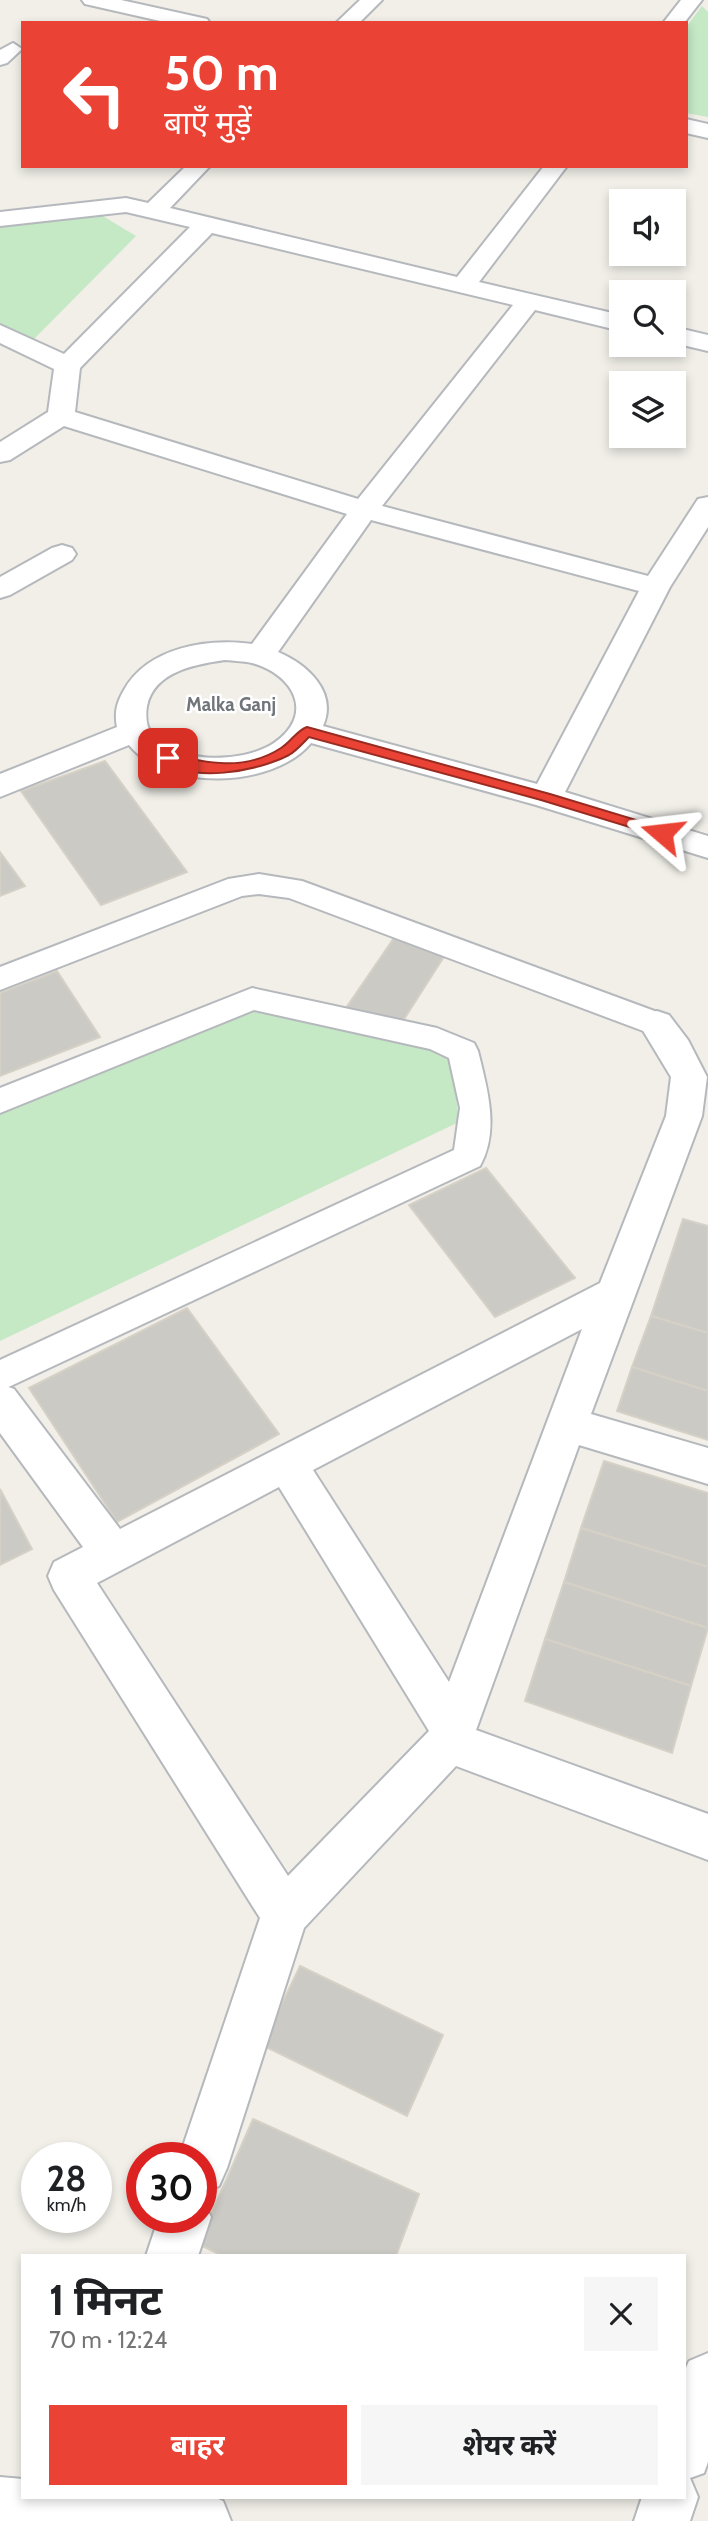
<!DOCTYPE html>
<html lang="hi">
<meta charset="utf-8">
<style>
:root{--surface:#fff;--page:#f6f6f6;--text:#202124;--muted:#757577;--accent:#ea4335}
body{margin:0;font-family:Cabin,"Noto Sans Devanagari",sans-serif;background:var(--page);color:var(--text);height:100vh;display:flex;flex-direction:column;font-size:26px;white-space:nowrap}
*{box-sizing:border-box;margin:0}
p{font-size:23px;color:var(--muted)}
.icon{flex:none;width:38px;height:38px;fill:none;stroke:currentColor;stroke-width:2;stroke-linecap:round;stroke-linejoin:round}
.map{position:relative;flex:1;overflow:hidden}
.sheet{position:absolute;left:21px;top:2254px;width:665px;height:245px;display:flex;flex-direction:column;background:var(--surface);border-radius:0px;box-shadow:0 4px 10px #0003}
.sheet>*{flex:none}
.hud{position:absolute;left:21px;top:21px;width:667px;height:147px;border-radius:0px;box-shadow:0 4px 10px #0003;background:#ea4335;color:#fff;overflow:hidden}
.tools{position:absolute;left:609px;top:189px;display:grid;gap:14px}
.tools a{display:grid;place-items:center;width:77px;height:77px;border-radius:0px;background:var(--surface);box-shadow:0 4px 10px #0003;font-size:35px}
.speed{position:absolute;left:21px;top:2142px;display:flex;gap:14px;font-size:35px;font-weight:700;text-align:center}
.speed>*{display:grid;place-content:center;width:91px;height:91px;border-radius:50%;background:var(--surface);box-shadow:0 4px 10px #0003;line-height:1}
.speed small{font-size:18px;font-weight:400}
.speed .limit{border:10px solid #d22;background:#fff;color:#111}
.pin{position:absolute;display:grid;place-items:center;width:60px;height:60px;color:#fff;margin:-30px;border-radius:14px;box-shadow:0 4px 10px #0006}
.me{position:absolute;width:77px;margin:-38px;rotate:287deg;stroke-linejoin:round;filter:drop-shadow(0 0 5px #0008)}
.turn{display:flex;align-items:center;gap:24px;height:147px;padding:0 28px;font-size:32px}
.turn .icon{width:91px;height:91px;stroke-width:2.5}
.turn b{display:block;font-size:49px;line-height:60px}
.round{display:grid;place-items:center;flex:none;width:74px;height:74px;border-radius:0px;background:var(--page)}
.overview{display:flex;align-items:center;justify-content:space-between;height:119px;padding:0 28px}
h1{font-size:42px;font-weight:700;line-height:52px}
.button{display:flex;gap:14px;margin-top:auto;padding:14px 28px}
.button a{flex:1;height:80px;border-radius:0px;background:var(--accent);color:#fff;font-size:28px;font-weight:700;line-height:80px;text-align:center}
.button a+a{background:var(--page);color:var(--text)}
.map>svg:first-child{display:block}
.green{fill:#c5e8c5}
.building{fill:#cccac5;stroke:#d6d1c6;stroke-width:2}
.lines{fill:none;stroke-linecap:round;stroke-linejoin:round}
.service-casing{stroke:#b5b8bc;stroke-width:4}
.minor-casing{stroke:#b5b8bc;stroke-width:4}
.tertiary-casing{stroke:#b5b8bc;stroke-width:4}
.service{fill:#fff;fill-rule:evenodd}
.minor{fill:#fff;fill-rule:evenodd}
.tertiary{fill:#fff;fill-rule:evenodd}
.route{fill:#ea4335;stroke:#982c22;stroke-width:2}
.labels{text-anchor:middle;dominant-baseline:central;stroke-width:5;stroke-linejoin:round;paint-order:stroke}
.far-neighbourhood-label{font-size:19px;font-weight:bold;fill:#70757a;stroke:#fff}
</style>
<div class="map">
<svg width="708" height="2521" viewBox="0 0 708 2521">
<rect width="100%" height="100%" fill="#f1efe8"/>
<g class="green">
<polygon points="702,6 708,12 708,117 686,113 686,27"/>
<polygon points="101,215 136,236 33,340 0,324 0,226"/>
<polygon points="233,1005 450,1051 459,1122 0,1341 0,1109"/>
</g>
<g class="building">
<polygon points="105,761 187,872 101,905 21,791"/>
<polygon points="0,852 25,886 0,896"/>
<polygon points="394,938 445,955 399,1027 346,1008"/>
<polygon points="57,971 100,1037 0,1076 0,993"/>
<polygon points="486,1168 575,1278 495,1317 409,1205"/>
<polygon points="683,1219 708,1226 708,1333 651,1316"/>
<polygon points="187,1308 279,1434 117,1522 29,1388"/>
<polygon points="651,1316 708,1333 708,1391 632,1367"/>
<polygon points="632,1367 708,1391 708,1440 617,1411"/>
<polygon points="604,1461 708,1493 708,1567 581,1528"/>
<polygon points="0,1489 32,1549 0,1565"/>
<polygon points="581,1528 708,1567 708,1628 564,1582"/>
<polygon points="564,1582 708,1628 691,1686 545,1639"/>
<polygon points="545,1639 691,1686 672,1753 525,1701"/>
<polygon points="300,1966 443,2035 407,2116 262,2045"/>
<polygon points="253,2119 419,2194 396,2256 223,2256 198,2244"/>
</g>
<g class="lines">
<defs>
<g id="service">
<polygon points="13,43 22,49 7,63 0,65 0,50"/>
<polygon points="259,874 302,881 668,1016 672,1024 668,1032 657,1035 646,1032 289,898 259,894 242,896 0,990 0,967 228,879"/>
<path d="M252,988L437,1028L474,1043L478,1051C487,1088 500,1130 480,1166L0,1391V1360L454,1150L460,1108L449,1058L430,1049L254,1010L0,1113V1088Z"/>
</g>
<g id="minor">
<polygon points="82,0 121,0 207,19 210,23 169,23 85,4"/>
<polygon points="360,0 382,0 359,23 336,23"/>
<polygon points="681,0 702,0 684,23 663,23"/>
<polygon points="686,119 708,124 708,138 686,133"/>
<path d="M186,166H210L170,208L457,277L544,166H567L479,282L621,315V331L535,310L382,506L648,576L698,499L708,497V527L670,587L565,792L708,836V858L536,805L311,743C274,788 167,792 129,745L0,797V774L117,727C114,712 117,702 124,690C148,647 208,638 252,644L347,514L64,426L10,460L0,462V442L48,412L54,369L0,343V325L64,354L190,227L126,212L0,226V212L126,198L148,203ZM212,233L513,305L358,499L75,412L80,368ZM371,520L639,591L537,784L323,726C338,692 307,664 278,652ZM225,660C234,661 243,661 252,663C293,674 316,714 274,743C243,764 168,766 148,727C146,721 146,712 147,706C154,671 197,664 225,660Z"/>
<polygon points="674,327 708,335 708,351 674,343"/>
<polygon points="62,545 72,548 76,554 72,560 10,595 0,598 0,577 52,548"/>
<path d="M657,1011L669,1015L688,1040L707,1077L702,1116L591,1414L708,1448V1484L579,1445L476,1730L708,1814V1860L456,1766L304,1928L227,2168L219,2186L201,2194V2158H179L260,1918L54,1590L48,1576L54,1562L83,1547L0,1433V1384L14,1389L120,1529L600,1283L666,1116L671,1077L639,1024L645,1015ZM582,1329L449,1682L313,1470ZM279,1487L429,1731L288,1876L97,1583Z"/>
<polygon points="201,2198 211,2217 198,2256 146,2256 159,2217 201,2217"/>
</g>
<g id="tertiary">
<polygon points="708,2353 708,2462 704,2473 690,2478 698,2497 690,2521 634,2521 642,2497 684,2497 684,2372 689,2361"/>
<polygon points="0,2477 23,2479 23,2497 214,2497 223,2501 231,2521 0,2521"/>
</g>
</defs>
<use href="#service" class="service-casing"/>
<use href="#minor" class="minor-casing"/>
<use href="#tertiary" class="tertiary-casing"/>
<use href="#service" class="service"/>
<use href="#minor" class="minor"/>
<use href="#tertiary" class="tertiary"/>
</g>
<path class="route" d="M307,727L550,794L666,829L668,833L662,837L541,800L309,737C303,743 296,751 289,755C259,771 188,785 162,758L168,753C206,764 246,771 281,748C291,742 296,731 307,727Z"/>
<g class="labels">
<g class="far-neighbourhood-label">
<text x="231" y="704">Malka Ganj</text>
</g>
</g>
</svg>
<div class="tools">
<a><svg class="icon" aria-label="sound" viewBox="0 0 24 24"><path d="M4 9h4l5-4v14l-5-4H4zM17 9q2 3 0 6"/></svg></a>
<a><svg class="icon" aria-label="search" viewBox="0 0 24 24"><circle cx="10" cy="10" r="6"/><path d="M15 15l6 6"/></svg></a>
<a><svg class="icon" aria-label="layers" viewBox="0 0 24 24"><path d="M12 4l9 5-9 5-9-5zM3 14l9 5 9-5"/></svg></a>
</div>
<div class="speed"><div>28<small>km/h</small></div><div class="limit">30</div></div>
<div class="pin" style="left:168px;top:758px;background:#d93025"><svg class="icon" aria-label="arrive" viewBox="0 0 24 24"><path d="M6 21V4h12l-3 4 3 4H6"/></svg></div>
<svg class="me" style="left:662px;top:833px" viewBox="-20 -20 40 40"><path d="M0-17L14 15 0 8-14 15z" fill="#ea4335" stroke="#fff" stroke-width="4"/></svg>
<div class="hud">
<div class="turn"><svg class="icon" aria-label="left" viewBox="0 0 24 24"><path d="M17 20v-9H6M10 6l-5 5 5 5"/></svg><div><b>50 m</b>बाएँ मुड़ें</div></div>
</div>
<section class="sheet">
<div class="overview"><div><h1>1 मिनट</h1><p>70 m · 12:24</p></div><a class="round"><svg class="icon" aria-label="close" viewBox="0 0 24 24"><path d="M6 6l12 12M18 6L6 18"/></svg></a></div>
<div class="button"><a>बाहर</a><a>शेयर करें</a></div>
</section>
</div>
